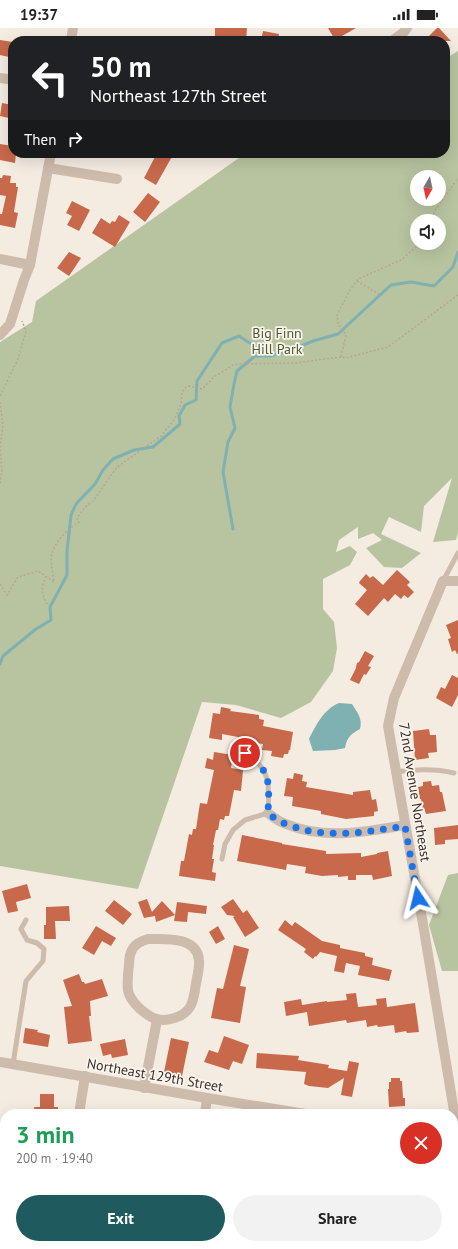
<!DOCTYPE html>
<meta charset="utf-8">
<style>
:root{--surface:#fff;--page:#f2f2f2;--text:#222;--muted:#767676;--accent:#1f5a5e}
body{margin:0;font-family:"PT Sans",sans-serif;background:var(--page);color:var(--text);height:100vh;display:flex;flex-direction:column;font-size:15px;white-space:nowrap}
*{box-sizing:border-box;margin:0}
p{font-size:13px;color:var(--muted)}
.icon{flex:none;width:22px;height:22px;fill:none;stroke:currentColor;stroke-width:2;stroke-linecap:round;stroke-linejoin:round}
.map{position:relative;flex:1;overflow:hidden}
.details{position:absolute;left:0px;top:1081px;width:458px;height:140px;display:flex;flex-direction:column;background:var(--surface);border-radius:16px 16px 0 0;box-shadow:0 4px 16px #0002}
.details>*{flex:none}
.guide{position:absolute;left:8px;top:8px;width:442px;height:122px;border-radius:16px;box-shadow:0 4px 16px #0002;background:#202124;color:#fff;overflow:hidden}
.needle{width:26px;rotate:189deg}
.controls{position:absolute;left:410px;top:142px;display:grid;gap:8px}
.controls a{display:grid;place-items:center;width:36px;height:36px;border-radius:50%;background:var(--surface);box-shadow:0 4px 16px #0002;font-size:20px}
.pin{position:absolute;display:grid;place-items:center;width:34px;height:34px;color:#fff;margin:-17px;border:2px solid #fff;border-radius:50%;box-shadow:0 1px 4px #0007}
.me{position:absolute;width:44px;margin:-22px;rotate:350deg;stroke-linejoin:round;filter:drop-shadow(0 0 3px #0008)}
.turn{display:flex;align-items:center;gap:14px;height:84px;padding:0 16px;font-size:18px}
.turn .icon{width:52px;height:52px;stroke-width:2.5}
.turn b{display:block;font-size:28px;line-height:34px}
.then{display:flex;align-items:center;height:38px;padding:0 16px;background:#0003;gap:8px;font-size:15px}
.round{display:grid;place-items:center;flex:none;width:42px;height:42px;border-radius:21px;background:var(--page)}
.headline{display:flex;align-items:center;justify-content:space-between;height:68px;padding:0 16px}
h1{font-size:24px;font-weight:700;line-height:30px;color:#1e9e55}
.primary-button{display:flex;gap:8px;margin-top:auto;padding:8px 16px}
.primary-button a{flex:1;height:46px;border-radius:24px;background:var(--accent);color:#fff;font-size:16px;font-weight:700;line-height:46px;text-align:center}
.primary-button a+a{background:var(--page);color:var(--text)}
.status{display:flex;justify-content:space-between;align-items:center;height:28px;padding:0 20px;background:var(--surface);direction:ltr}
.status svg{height:11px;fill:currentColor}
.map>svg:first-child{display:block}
.green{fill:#b8c4a0;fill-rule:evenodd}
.water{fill:#7fb0b2}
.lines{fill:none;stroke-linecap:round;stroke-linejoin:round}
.stream{stroke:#7fb0b2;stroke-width:3}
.building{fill:#c8694b}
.path{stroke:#b9a596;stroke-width:1.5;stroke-dasharray:2 2;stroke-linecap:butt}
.service{stroke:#cdbbac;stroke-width:5}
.minor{stroke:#cdbbac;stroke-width:10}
.route{stroke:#1a73e8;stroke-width:7;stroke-dasharray:0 12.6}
.labels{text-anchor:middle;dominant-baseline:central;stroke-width:3.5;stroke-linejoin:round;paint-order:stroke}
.park-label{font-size:14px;fill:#4a5a2e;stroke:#fbf5ee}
.street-label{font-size:14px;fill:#3b302b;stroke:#fbf5ee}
</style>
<div class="status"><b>19:37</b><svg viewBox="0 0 49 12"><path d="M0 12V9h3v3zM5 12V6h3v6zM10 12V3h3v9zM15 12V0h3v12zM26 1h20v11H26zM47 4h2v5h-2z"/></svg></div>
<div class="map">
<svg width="458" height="1221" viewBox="0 0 458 1221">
<rect width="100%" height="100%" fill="#f4ebe1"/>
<g class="green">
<path d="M458,23V504L456,512L433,514L452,450L424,478L421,504L389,489L381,506L421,525L402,540L384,539L366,520L382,512L373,505L358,511V499L339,512L336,524L350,518L357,524L350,537L323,551V581L334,594L337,620L333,643L311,674L281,690L236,677L202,674L138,861L0,838V314L32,294L36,273L246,125H289L296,126L298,125H445V31ZM417,149H439V171H417ZM417,193H439V215H417Z"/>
<polygon points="458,845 458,943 442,943 429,897 448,847"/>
</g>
<path class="water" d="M339,675L352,676C357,684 363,691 360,701C351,706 347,709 345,720L335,722L313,723L309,711C316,697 324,681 339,675Z"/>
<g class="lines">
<g class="stream">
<polyline points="233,501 223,444 228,414 235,400 230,379 234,356 237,343 255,328 269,328"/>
<polyline points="0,636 3,628 36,601 51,592 50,579 67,547 67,523 71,487 76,476 95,456 103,442 113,431 134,422 153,419 180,396 179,388 185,377 196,372 197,353 222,315 239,308 270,328 292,322 313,313 338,306 380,267 391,257 411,254 434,258 453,239 458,224"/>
</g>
</g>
<g class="building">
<polygon points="215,0 247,0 246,13 215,13"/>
<polygon points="328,0 356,0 335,12"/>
<polygon points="437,0 439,0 451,13 424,13"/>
<polygon points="263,3 279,6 278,13 261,13"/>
<polygon points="0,12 13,14 13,30 0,27"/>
<polygon points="2,75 13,77 13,91 0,88"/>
<polygon points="0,116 13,118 13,125 16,125 15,135 0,132"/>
<polygon points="157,125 174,125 156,157 144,150"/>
<polygon points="3,147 11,148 10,155 16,155 16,159 18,159 14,184 18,185 15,200 0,197 0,186 2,186 6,168 0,167 0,150 2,150"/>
<polygon points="148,165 160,174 145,194 133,184"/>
<polygon points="72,173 90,182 79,203 67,197 72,188 66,185"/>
<polygon points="119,187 130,194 115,219 92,205 101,190 110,196 112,193 115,194"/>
<polygon points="69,224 81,230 69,248 57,240"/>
<polygon points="397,542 410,554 407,557 414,564 408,570 404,567 401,571 395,566 388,574 384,570 368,588 355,576 367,562 359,555 360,553 366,546 370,550 373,548 383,557"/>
<polygon points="458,592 458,626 457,626 455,622 452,624 448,611 451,610 446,597"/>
<polygon points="365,623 374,628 368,638 371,639 366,647 364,646 359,656 350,652 356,640 356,639 357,635 359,634"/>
<polygon points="452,647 458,650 458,667 452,679 436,670 441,659 445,661"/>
<polygon points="221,679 231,681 230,683 259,687 259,691 264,692 263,698 293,704 290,722 289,722 288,726 284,726 283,730 271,728 272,723 262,722 263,716 242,713 242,711 238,711 238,709 222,706 222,712 209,710 213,685 220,686"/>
<polygon points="429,701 430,707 436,707 437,724 428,725 429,730 415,732 413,703"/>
<polygon points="214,724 233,727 231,740 243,742 241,763 234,762 229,788 225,788 224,792 220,791 218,802 216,802 213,817 214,817 212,831 214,831 212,844 216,845 215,853 179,848 181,833 184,833 189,806 192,807 193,801 196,801 200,775 207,776 214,742 205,740 207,730 213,732"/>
<polygon points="294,745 303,747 302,753 307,754 306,759 353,767 353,764 370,762 372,772 376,771 378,783 374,784 374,788 346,791 321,786 321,783 292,778 293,769 284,768 287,750 293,751"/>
<polygon points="431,753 432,758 439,757 440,764 442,764 446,783 426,786 424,780 423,780 421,771 420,771 418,759 423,758 423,754"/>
<polygon points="458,797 458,811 445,812 445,816 435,817 434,800"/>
<polygon points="242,807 282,815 282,816 326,823 326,826 361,825 361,829 377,826 377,825 388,823 392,848 373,852 372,847 356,847 356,852 348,852 348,848 338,849 338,847 322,848 305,845 306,839 287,836 286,842 237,833"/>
<polygon points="27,856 31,870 16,874 18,883 8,885 2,863"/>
<polygon points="147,871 152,884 162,873 175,887 177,874 207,878 206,886 188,884 187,894 174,893 175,887 156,894 155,888 144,890 138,874"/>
<polygon points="233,871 243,885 247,882 259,900 245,909 233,889 235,888 227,887 221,879"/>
<polygon points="114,872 132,886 123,897 105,883"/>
<polygon points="69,878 70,893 55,893 56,911 44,911 44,897 46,897 46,879"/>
<polygon points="285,892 292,898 295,894 322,913 340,917 340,920 365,925 365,928 373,930 372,937 392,942 389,953 358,947 360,938 346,935 344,945 334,943 337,928 320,924 316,929 315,928 313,931 304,924 306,921 278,902"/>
<polygon points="96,898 116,910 111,918 102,913 94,927 82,920"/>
<polygon points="218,898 225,911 216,916 209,904"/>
<polygon points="234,917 249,921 240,958 246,959 240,995 211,990 217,960 223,961"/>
<polygon points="79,946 82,954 84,954 85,956 102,951 108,968 90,973 91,988 89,988 92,1013 68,1016 64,979 72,978 63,952"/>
<polygon points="356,965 358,979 377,977 376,971 386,970 387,979 415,975 419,1004 407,1005 406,1003 395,1005 394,997 378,999 377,997 367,999 366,992 347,995 346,992 309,998 307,984 286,988 284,974 301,971 302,977 327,973 327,974 347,972 346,966"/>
<polygon points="25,1000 38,1002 37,1004 50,1007 48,1019 23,1015"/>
<polygon points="224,1008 249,1017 242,1036 233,1033 229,1042 204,1034 209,1022 218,1025"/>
<polygon points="171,1010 189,1014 182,1048 164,1044"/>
<polygon points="125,1011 128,1027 112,1030 111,1026 103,1028 100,1016"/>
<polygon points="257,1025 299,1028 298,1032 329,1037 328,1040 347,1043 349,1033 359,1035 352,1069 341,1067 344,1050 328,1060 309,1058 304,1056 306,1044 256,1040"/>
<polygon points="391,1050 400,1050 400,1053 402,1053 403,1070 405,1070 405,1078 389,1079 388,1061 389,1061 389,1054 391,1054"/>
<polygon points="40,1066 54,1066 54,1079 58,1079 58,1086 35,1086 34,1079 40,1079"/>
</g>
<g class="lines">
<g class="path">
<polyline points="429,193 436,181 458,150"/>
<polyline points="418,215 416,219 401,232 358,251 350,262 337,287 338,296 346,307 341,329 346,330 388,319 458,267"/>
<polyline points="357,253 380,267"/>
<polyline points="0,368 18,331 26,303 22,293"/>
<polyline points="0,374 3,397 0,420 2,443 0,456"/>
<path d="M46,548C41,560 41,564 47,576"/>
<path d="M0,556L7,567L18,549L38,543L54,554C53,547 50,532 52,525C56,512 68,501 79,494L77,490L85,479L93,473L117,439L161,408L174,392L181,376L182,364L186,359L189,358L202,361L214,349L235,336L295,335L341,329"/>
</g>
<g class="service">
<polyline points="443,553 458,525"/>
<path d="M395,744C416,741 434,740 454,745"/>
<path d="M222,831L225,816L233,802L245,792L268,785C269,761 272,743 249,728C243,724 239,721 232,719"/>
<polyline points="13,1036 26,953 43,933 44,921 37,915 27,912 21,901 26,892"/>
</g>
<g class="minor">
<polyline points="71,13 73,0"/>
<polyline points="392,13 404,4 407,0"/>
<polyline points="0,50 13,52"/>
<polyline points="48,140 117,151"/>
<polyline points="0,231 30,237"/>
<polyline points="0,307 10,296 24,252 30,237 51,125"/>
<polyline points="458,553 443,553 394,670 388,698 423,896 458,1107"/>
<path d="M268,785C273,789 279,794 286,796C324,812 366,804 405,797"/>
<path d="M148,911C165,911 197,908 199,932C200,941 196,952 195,962C194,968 193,974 190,979C184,989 167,994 157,991C150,990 144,984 139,980C134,975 129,969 128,962C127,954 128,945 129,937C129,922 134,915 148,911Z"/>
<polyline points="0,1034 207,1070 305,1086"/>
<polyline points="144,1060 157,992"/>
<polyline points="79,1086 85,1048"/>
<polyline points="205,1086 207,1070"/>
<polyline points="57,1221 58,1216"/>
<polyline points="181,1221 182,1216"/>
</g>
</g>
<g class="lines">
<path class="route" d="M245,725C272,743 269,755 268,785C273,789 279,794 286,796C325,812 365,804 405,798L418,870"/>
</g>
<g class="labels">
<g class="park-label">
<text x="277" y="305">Big Finn<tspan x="277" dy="16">Hill Park</tspan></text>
</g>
<g class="street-label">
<text transform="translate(415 764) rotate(81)">72nd Avenue Northeast</text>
<text transform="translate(155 1047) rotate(10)">Northeast 129th Street</text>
</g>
</g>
</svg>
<div class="controls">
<a><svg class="needle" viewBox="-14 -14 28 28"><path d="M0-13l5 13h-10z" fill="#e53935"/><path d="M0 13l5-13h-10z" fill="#767676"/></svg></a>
<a><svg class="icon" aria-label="sound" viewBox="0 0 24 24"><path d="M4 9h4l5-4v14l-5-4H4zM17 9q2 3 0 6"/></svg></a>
</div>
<div class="pin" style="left:245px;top:725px;background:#d93025"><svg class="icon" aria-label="arrive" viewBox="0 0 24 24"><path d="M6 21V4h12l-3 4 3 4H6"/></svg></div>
<svg class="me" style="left:418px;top:870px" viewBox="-20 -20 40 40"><path d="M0-17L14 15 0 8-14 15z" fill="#1a73e8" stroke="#fff" stroke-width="4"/></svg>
<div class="guide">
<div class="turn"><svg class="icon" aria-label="left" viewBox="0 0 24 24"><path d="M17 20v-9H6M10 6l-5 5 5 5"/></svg><div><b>50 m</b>Northeast 127th Street</div></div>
<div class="then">Then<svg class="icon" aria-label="right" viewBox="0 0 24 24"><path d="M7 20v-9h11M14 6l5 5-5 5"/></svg></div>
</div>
<section class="details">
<div class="headline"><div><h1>3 min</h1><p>200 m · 19:40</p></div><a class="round" style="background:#d93025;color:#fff"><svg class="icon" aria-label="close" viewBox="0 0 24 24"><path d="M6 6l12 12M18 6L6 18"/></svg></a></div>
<div class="primary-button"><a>Exit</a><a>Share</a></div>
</section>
</div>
